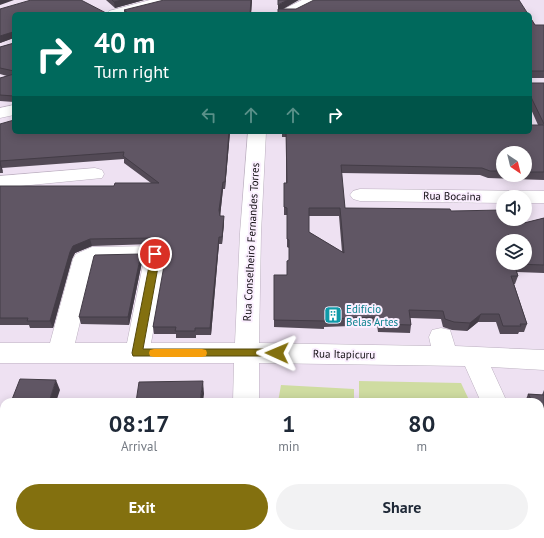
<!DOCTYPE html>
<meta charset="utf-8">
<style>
:root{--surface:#fff;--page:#f2f2f3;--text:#1f2937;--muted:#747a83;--accent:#83700f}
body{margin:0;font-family:"PT Sans",sans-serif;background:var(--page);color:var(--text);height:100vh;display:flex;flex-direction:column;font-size:15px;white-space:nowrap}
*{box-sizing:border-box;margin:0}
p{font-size:13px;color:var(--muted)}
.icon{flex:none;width:22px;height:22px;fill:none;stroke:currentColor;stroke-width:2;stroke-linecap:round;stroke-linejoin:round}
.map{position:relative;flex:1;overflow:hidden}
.side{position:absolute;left:0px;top:398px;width:544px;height:140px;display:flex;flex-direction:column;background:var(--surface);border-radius:12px 12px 0 0;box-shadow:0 2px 10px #0003}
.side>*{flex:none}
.top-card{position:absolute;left:12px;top:12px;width:520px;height:122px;border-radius:6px;box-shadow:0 2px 10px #0003;background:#00695c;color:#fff;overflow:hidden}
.needle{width:26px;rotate:145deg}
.buttons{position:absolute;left:496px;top:146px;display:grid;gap:8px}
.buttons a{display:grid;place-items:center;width:36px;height:36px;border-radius:50%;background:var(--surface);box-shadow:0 2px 10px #0003;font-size:20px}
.pin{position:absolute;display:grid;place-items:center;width:34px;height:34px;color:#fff;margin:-17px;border:2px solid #fff;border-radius:50%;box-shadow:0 1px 4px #0007}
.me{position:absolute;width:44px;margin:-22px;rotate:271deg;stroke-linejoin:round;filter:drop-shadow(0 0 3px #0008)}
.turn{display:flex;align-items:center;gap:14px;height:84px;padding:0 16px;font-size:18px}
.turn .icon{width:52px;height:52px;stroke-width:2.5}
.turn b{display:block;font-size:28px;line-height:34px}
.lanes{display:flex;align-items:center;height:38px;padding:0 16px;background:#0003;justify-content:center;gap:20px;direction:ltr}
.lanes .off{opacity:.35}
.eta{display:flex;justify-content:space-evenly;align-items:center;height:68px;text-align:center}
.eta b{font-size:24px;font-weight:800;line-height:28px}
.cta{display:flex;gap:8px;margin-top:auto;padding:8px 16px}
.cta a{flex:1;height:46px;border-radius:24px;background:var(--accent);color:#fff;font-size:16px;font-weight:800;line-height:46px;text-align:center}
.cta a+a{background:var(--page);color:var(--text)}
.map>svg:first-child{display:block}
.green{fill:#cfdca1}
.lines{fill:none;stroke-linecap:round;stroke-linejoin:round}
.minor-casing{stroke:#bcb0c0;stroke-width:1}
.minor{fill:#fff;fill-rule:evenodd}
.wall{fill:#534a56;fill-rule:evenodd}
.shaded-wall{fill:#433c46}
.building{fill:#605664;stroke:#433c46;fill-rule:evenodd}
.route{fill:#83700f;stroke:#55490a}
.slow{fill:#f59e0b}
.labels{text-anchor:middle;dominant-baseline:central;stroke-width:4;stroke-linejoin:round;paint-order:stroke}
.street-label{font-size:11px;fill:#100c11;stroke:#fbefff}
.culture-label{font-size:11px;fill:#0d838f;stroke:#fbefff;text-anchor:start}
</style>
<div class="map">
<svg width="544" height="538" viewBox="0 0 544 538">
<rect width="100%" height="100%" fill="#eee1f2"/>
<g class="green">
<polygon points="359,381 461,383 470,402 359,402"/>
<polygon points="281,385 354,389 354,402 278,402"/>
<polygon points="385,534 482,534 483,538 387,538"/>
</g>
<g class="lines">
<defs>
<g id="minor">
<polygon points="150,0 170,0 169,3 129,14 107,14 109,11"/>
<polygon points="302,0 318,0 317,3 295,14 278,14 280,11"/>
<polygon points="14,105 14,115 0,118 0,108"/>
<path d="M248,132H266L261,233L259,343L431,346L429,337L432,330L441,328L450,330L455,346L544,350V370L491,367L507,402H481L465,366L259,363V402H233L234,363H0V343H50L73,259L76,254L92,247L153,246C160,248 163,250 167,256L151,343H235L240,233ZM144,260L127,343H75L94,263L96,261Z"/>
<polygon points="95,168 102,170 104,174 102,178 0,188 0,176"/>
<polygon points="360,189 544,191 544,203 525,203 525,197 503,197 503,203 360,201 353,199 350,195 353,191"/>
<polygon points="540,486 544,488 544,523 540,522"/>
<polygon points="230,534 260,534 261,538 229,538"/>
</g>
</defs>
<use href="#minor" class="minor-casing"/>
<use href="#minor" class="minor"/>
</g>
<g class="wall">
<polygon points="106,0 144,0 115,8"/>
<polygon points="252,0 251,14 124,14 124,10"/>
<polygon points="0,9 14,14 14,102 0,101 0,78 7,76 0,74 0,47 14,43 13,38 0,43"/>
<path d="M530,17L535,25H544V78H531V83H544V180L488,178L480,175L341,173L345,208L451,211L503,219L524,223L544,218V273L517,272L518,276L515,284H514L527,324L524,332H519L518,334H500L496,322H478L467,331L452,330L443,327L441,319L410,318L411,325L410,333L378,332L377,325L324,327V329L274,327V275H287L289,260V248L287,247V215H284V183H286V137H282V132H530L538,125L530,107ZM503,153H525V175H503ZM309,216H339L342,252L309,232Z"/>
<polygon points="0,124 14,132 230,132 225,189 223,189 220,216 224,223 222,244 219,244 211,335 196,335 196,338 176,338 176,334 154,334 153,327 167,254 162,248 153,244 92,246 75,253 72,259 53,328 30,328 29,325 0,325 0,186 114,186 151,183 124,163 124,159 2,168 3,173 0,173"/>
<polygon points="142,262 129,325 81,324 79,317"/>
<polygon points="544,390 544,441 540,433 540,402 525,402 528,394 542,395"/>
<polygon points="114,534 187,534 187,538 116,538"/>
</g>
<g class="shaded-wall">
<polygon points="0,0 14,0 0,5"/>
<polygon points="122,0 144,0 115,8 114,2"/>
<polygon points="251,0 252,0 251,14 250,14"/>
<polygon points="287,0 299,0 278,12 278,5"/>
<polygon points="13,32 14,38 0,43 0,36"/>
<polygon points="229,132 230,132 225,189 225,182"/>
<polygon points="0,161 2,168 3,173 0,166"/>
<polygon points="223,182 223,189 220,217 219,210"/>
<polygon points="224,216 224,223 222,244 222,237"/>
<polygon points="219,237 219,244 211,335 210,328"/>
<polygon points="90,239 92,246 75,253 72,259 53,328 50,321 70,252 73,246"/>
<polygon points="141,254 142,262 129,325 128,317"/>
<polygon points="481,314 478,322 467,331 470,323"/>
<polygon points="56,380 60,390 56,402 49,402"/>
<polygon points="203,381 204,394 203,402 200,402"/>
<polygon points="49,534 52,534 54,538 48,538"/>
<polygon points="183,534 187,534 187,538 184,538"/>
</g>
<g class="building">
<polygon points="31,0 81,0 108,14 14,14 14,71 0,68 0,47 14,43 13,32 0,36 0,9"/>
<polygon points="112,0 122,0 114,2"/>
<polygon points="164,0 251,0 250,14 129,14 124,10"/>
<polygon points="278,0 287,0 278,5"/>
<polygon points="314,0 519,0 528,14 278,14 278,9 296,9"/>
<polygon points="530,17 535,25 544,25 544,71 531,71 531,83 544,83 544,124 530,95"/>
<polygon points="14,74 14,96 0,95 0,78"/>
<polygon points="14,120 14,132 229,132 225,182 223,182 219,210 220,216 224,216 222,237 219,237 210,328 195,328 195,331 175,331 176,327 153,327 167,249 161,241 152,238 90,239 73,246 70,252 50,321 27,321 28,318 0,318 0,186 114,186 115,183 159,183 123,156 124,152 0,161 0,166 0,124"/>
<path d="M530,125H544V172H525V153H503V171H490L482,168L341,165L345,208L450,209L451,211L503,210V219H522L524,223L544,218V265L514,264L518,276H511L527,324H520L521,326H503L499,314H481L470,323L454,322L445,319L443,311L409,310L411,325L379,324L378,317L325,319V321L274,320V275H287V261L289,260V240L287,239V208L284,207V183H287L286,132H530ZM309,208H340L344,253L309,232ZM503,241H525V263H503Z"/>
<polygon points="141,254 128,317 79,317 94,256 95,255"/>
<polygon points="20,379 56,380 49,402 11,402"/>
<polygon points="203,381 200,402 136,402 139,382"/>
<polygon points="528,394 544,395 544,424 540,416 540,402 533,402"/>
<polygon points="4,420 4,534 49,534 48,538 0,538 0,431"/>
<polygon points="256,534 330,534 331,538 256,538"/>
</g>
<polygon class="route" points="155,251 158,252 160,256 143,349 277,349 280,350 282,353 280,356 133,356 132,353 151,256 150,254"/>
<polygon class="slow" points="154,349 202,349 206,350 207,353 206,356 202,357 154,357 150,356 149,353 150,350"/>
<defs>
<symbol id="building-square" viewBox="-11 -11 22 22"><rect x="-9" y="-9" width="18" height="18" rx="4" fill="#0f9aa8" stroke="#fbefff"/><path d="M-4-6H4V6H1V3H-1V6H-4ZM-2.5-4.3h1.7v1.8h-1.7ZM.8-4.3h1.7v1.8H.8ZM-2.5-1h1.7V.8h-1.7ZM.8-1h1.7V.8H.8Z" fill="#fff"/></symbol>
</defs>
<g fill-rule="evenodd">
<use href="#building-square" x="323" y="305" width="20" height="20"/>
</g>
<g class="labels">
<g class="street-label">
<text transform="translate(452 196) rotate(1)">Rua Bocaina</text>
<text transform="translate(251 242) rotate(-87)">Rua Conselheiro Fernandes Torres</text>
<text transform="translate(344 354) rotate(1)">Rua Itapicuru</text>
</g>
<g class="culture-label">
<text x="346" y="309">Edifício<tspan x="346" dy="13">Belas Artes</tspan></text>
</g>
</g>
</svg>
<div class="buttons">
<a><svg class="needle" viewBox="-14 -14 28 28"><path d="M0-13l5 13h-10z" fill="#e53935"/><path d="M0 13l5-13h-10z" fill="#747a83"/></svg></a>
<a><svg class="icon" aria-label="sound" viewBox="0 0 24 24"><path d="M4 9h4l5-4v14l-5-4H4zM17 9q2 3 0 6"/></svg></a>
<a><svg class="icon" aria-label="layers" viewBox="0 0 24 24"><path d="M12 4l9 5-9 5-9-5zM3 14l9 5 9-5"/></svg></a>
</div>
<div class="pin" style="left:155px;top:254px;background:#d93025"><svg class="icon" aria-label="arrive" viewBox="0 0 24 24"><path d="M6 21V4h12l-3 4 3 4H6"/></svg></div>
<svg class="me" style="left:277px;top:353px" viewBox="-20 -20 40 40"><path d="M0-17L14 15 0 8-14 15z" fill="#83700f" stroke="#fff" stroke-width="4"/></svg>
<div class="top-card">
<div class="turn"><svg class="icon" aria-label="right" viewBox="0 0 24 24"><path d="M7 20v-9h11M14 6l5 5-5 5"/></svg><div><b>40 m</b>Turn right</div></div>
<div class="lanes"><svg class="icon off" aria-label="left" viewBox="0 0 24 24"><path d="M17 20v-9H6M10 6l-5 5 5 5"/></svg><svg class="icon off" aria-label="ahead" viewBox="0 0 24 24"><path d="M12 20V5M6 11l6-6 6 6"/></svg><svg class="icon off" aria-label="ahead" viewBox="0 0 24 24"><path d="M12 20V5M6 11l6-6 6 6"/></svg><svg class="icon" aria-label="right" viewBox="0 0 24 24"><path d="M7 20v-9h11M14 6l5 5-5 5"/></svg></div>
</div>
<section class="side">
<div class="eta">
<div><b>08:17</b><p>Arrival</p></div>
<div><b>1</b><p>min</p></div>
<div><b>80</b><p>m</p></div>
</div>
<div class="cta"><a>Exit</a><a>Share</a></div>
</section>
</div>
